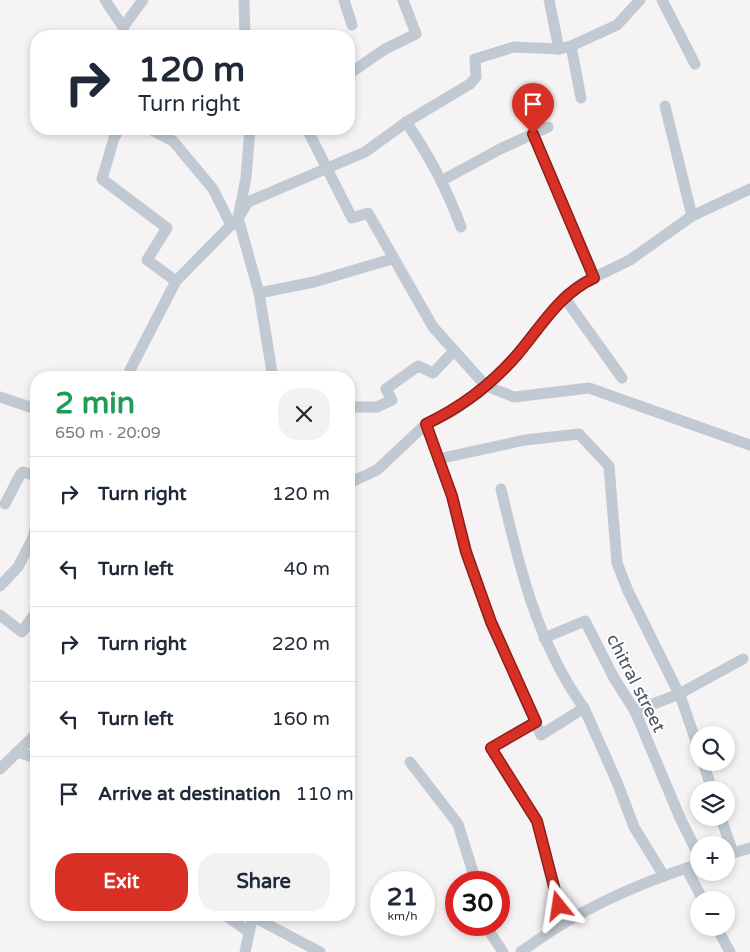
<!DOCTYPE html>
<meta charset="utf-8">
<style>
:root{--surface:#fff;--page:#f2f2f3;--text:#1f2937;--muted:#747a83;--line:#e0e1e3;--accent:#d93025}
body{margin:0;font-family:"Varela Round",sans-serif;background:var(--page);color:var(--text);height:100vh;display:flex;flex-direction:column;font-size:19px;white-space:nowrap}
*{box-sizing:border-box;margin:0}
p{font-size:16px;color:var(--muted)}
.icon{flex:none;width:28px;height:28px;fill:none;stroke:currentColor;stroke-width:2;stroke-linecap:round;stroke-linejoin:round}
.map{position:relative;flex:1;overflow:hidden}
.side{position:absolute;left:30px;top:371px;width:325px;height:550px;display:flex;flex-direction:column;background:var(--surface);border-radius:20px;box-shadow:0 2px 8px #0003}
.side>*{flex:none}
.guide{position:absolute;left:30px;top:30px;width:325px;height:105px;border-radius:20px;box-shadow:0 2px 8px #0003;background:#fff;color:var(--text);overflow:hidden}
.buttons{position:absolute;left:690px;top:726px;display:grid;gap:10px}
.buttons a{display:grid;place-items:center;width:45px;height:45px;border-radius:50%;background:var(--surface);box-shadow:0 2px 8px #0003;font-size:25px}
.speed{position:absolute;left:370px;top:871px;display:flex;gap:10px;font-size:25px;font-weight:700;text-align:center}
.speed>*{display:grid;place-content:center;width:65px;height:65px;border-radius:50%;background:var(--surface);box-shadow:0 2px 8px #0003;line-height:1}
.speed small{font-size:12px;font-weight:400}
.speed .limit{border:8px solid #d22;background:#fff;color:#111}
.pin{position:absolute;display:grid;place-items:center;width:42px;height:42px;color:#fff;margin:-51px -21px;border-radius:50% 50% 50% 0;rotate:-45deg;box-shadow:0 0 5px #0007}
.pin .icon{rotate:45deg}
.me{position:absolute;width:55px;margin:-28px;rotate:345deg;stroke-linejoin:round;filter:drop-shadow(0 0 4px #0008)}
.turn{display:flex;align-items:center;gap:18px;height:105px;padding:0 25px;font-size:22px}
.turn .icon{width:65px;height:65px;stroke-width:2.5}
.turn b{display:block;font-size:35px;line-height:42px}
.round{display:grid;place-items:center;flex:none;width:52px;height:52px;border-radius:20px;background:var(--page)}
.summary{display:flex;align-items:center;justify-content:space-between;height:85px;padding:0 25px}
h1{font-size:30px;font-weight:800;line-height:38px;color:#1e9e55}
.cta{display:flex;gap:10px;margin-top:auto;padding:10px 25px}
.cta a{flex:1;height:58px;border-radius:20px;background:var(--accent);color:#fff;font-size:20px;font-weight:800;line-height:58px;text-align:center}
.cta a+a{background:var(--page);color:var(--text)}
ul{padding:0;list-style:none}
li{display:flex;align-items:center;gap:15px;height:75px;padding:0 25px;border-top:1px solid var(--line)}
li div{flex:1}
li b{display:block;font-size:19px}
li em{font-style:normal}
.map>svg:first-child{display:block}
.lines{fill:none;stroke-linecap:round;stroke-linejoin:round}
.minor{stroke:#c1cad2;stroke-width:11}
.route-casing{stroke:#8d1f18;stroke-width:12}
.route{stroke:#d93025;stroke-width:9}
.labels{text-anchor:middle;dominant-baseline:central;stroke-width:4;stroke-linejoin:round;paint-order:stroke}
.street-label{font-size:18px;fill:#4a5661;stroke:#fff}
</style>
<div class="map">
<svg width="750" height="952" viewBox="0 0 750 952">
<rect width="100%" height="100%" fill="#f5f3f3"/>
<g class="lines">
<g class="minor">
<polyline points="105,0 123,27 125,36"/>
<polyline points="244,0 245,36"/>
<polyline points="344,0 352,25"/>
<polyline points="662,0 695,64"/>
<polyline points="123,27 143,0"/>
<polyline points="571,46 581,98"/>
<polyline points="559,49 571,46 617,25 640,0"/>
<polyline points="349,74 385,49 416,34 403,0"/>
<polyline points="665,106 692,216"/>
<path d="M406,122C429,155 447,189 461,227"/>
<polyline points="119,129 114,138 102,179 167,228 147,260 176,281 238,218 248,202 365,152 408,121 470,84 476,77 475,59 514,47 559,49 549,0"/>
<polyline points="150,129 173,141 213,189 231,225"/>
<polyline points="250,129 246,178 238,218 259,293 273,378"/>
<polyline points="307,129 352,218 368,213 433,327 486,386 514,397 589,388 750,445"/>
<polyline points="533,134 595,278"/>
<polyline points="441,181 500,149 548,127"/>
<polyline points="259,293 314,282 392,259"/>
<polyline points="564,297 622,378"/>
<polyline points="130,378 130,370 176,281"/>
<polyline points="0,397 36,409"/>
<polyline points="349,407 377,407 392,400 386,389 418,366 433,373 454,351"/>
<polyline points="426,424 452,496 467,552 491,622 541,735 584,708 617,782 634,827 664,876"/>
<polyline points="438,459 525,440 579,434 609,466 617,563 628,591 681,698 699,750"/>
<polyline points="349,483 377,470 426,424 453,411 479,393 516,356 564,297 581,284 630,260 692,216 750,189"/>
<path d="M501,489C519,566 537,643 584,708"/>
<polyline points="5,504 20,475 23,472 36,476"/>
<polyline points="33,538 36,524"/>
<polyline points="0,586 18,567 33,538 36,538"/>
<polyline points="0,615 22,632 36,612"/>
<polyline points="544,638 585,621 614,678 635,711 681,820 699,856"/>
<polyline points="635,711 679,694 743,659"/>
<polyline points="535,722 491,748 537,821 564,923"/>
<polyline points="17,752 36,758"/>
<polyline points="410,762 458,824 476,882"/>
<polyline points="703,762 712,790"/>
<polyline points="0,769 36,734"/>
<polyline points="721,818 733,853"/>
<polyline points="726,855 750,848"/>
<polyline points="686,868 703,900"/>
<polyline points="225,915 249,932"/>
<polyline points="252,916 320,952"/>
<polyline points="488,925 491,934 503,952"/>
<polyline points="717,928 730,952"/>
<polyline points="245,952 253,915"/>
<path d="M521,952C574,912 635,884 699,864"/>
</g>
</g>
<g class="lines">
<defs>
<path id="route" d="M533,134L594,278C559,294 541,327 517,355C490,386 462,407 426,424L452,496L466,552L491,622L536,722L491,748L537,821L559,906"/>
</defs>
<use href="#route" class="route-casing"/>
<use href="#route" class="route"/>
</g>
<g class="labels">
<g class="street-label">
<text transform="translate(636 683) rotate(63)">chitral street</text>
</g>
</g>
</svg>
<div class="buttons">
<a><svg class="icon" aria-label="search" viewBox="0 0 24 24"><circle cx="10" cy="10" r="6"/><path d="M15 15l6 6"/></svg></a>
<a><svg class="icon" aria-label="layers" viewBox="0 0 24 24"><path d="M12 4l9 5-9 5-9-5zM3 14l9 5 9-5"/></svg></a>
<a>+</a>
<a>−</a>
</div>
<div class="speed"><div>21<small>km/h</small></div><div class="limit">30</div></div>
<div class="pin" style="left:533px;top:134px;background:#d93025"><svg class="icon" aria-label="arrive" viewBox="0 0 24 24"><path d="M6 21V4h12l-3 4 3 4H6"/></svg></div>
<svg class="me" style="left:559px;top:906px" viewBox="-20 -20 40 40"><path d="M0-17L14 15 0 8-14 15z" fill="#d93025" stroke="#fff" stroke-width="4"/></svg>
<div class="guide">
<div class="turn"><svg class="icon" aria-label="right" viewBox="0 0 24 24"><path d="M7 20v-9h11M14 6l5 5-5 5"/></svg><div><b>120 m</b>Turn right</div></div>
</div>
<section class="side">
<div class="summary"><div><h1>2 min</h1><p>650 m · 20:09</p></div><a class="round"><svg class="icon" aria-label="close" viewBox="0 0 24 24"><path d="M6 6l12 12M18 6L6 18"/></svg></a></div>
<ul>
<li><svg class="icon" aria-label="right" viewBox="0 0 24 24"><path d="M7 20v-9h11M14 6l5 5-5 5"/></svg><div><b>Turn right</b></div><em>120 m</em></li>
<li><svg class="icon" aria-label="left" viewBox="0 0 24 24"><path d="M17 20v-9H6M10 6l-5 5 5 5"/></svg><div><b>Turn left</b></div><em>40 m</em></li>
<li><svg class="icon" aria-label="right" viewBox="0 0 24 24"><path d="M7 20v-9h11M14 6l5 5-5 5"/></svg><div><b>Turn right</b></div><em>220 m</em></li>
<li><svg class="icon" aria-label="left" viewBox="0 0 24 24"><path d="M17 20v-9H6M10 6l-5 5 5 5"/></svg><div><b>Turn left</b></div><em>160 m</em></li>
<li><svg class="icon" aria-label="arrive" viewBox="0 0 24 24"><path d="M6 21V4h12l-3 4 3 4H6"/></svg><div><b>Arrive at destination</b></div><em>110 m</em></li>
</ul>
<div class="cta"><a>Exit</a><a>Share</a></div>
</section>
</div>
